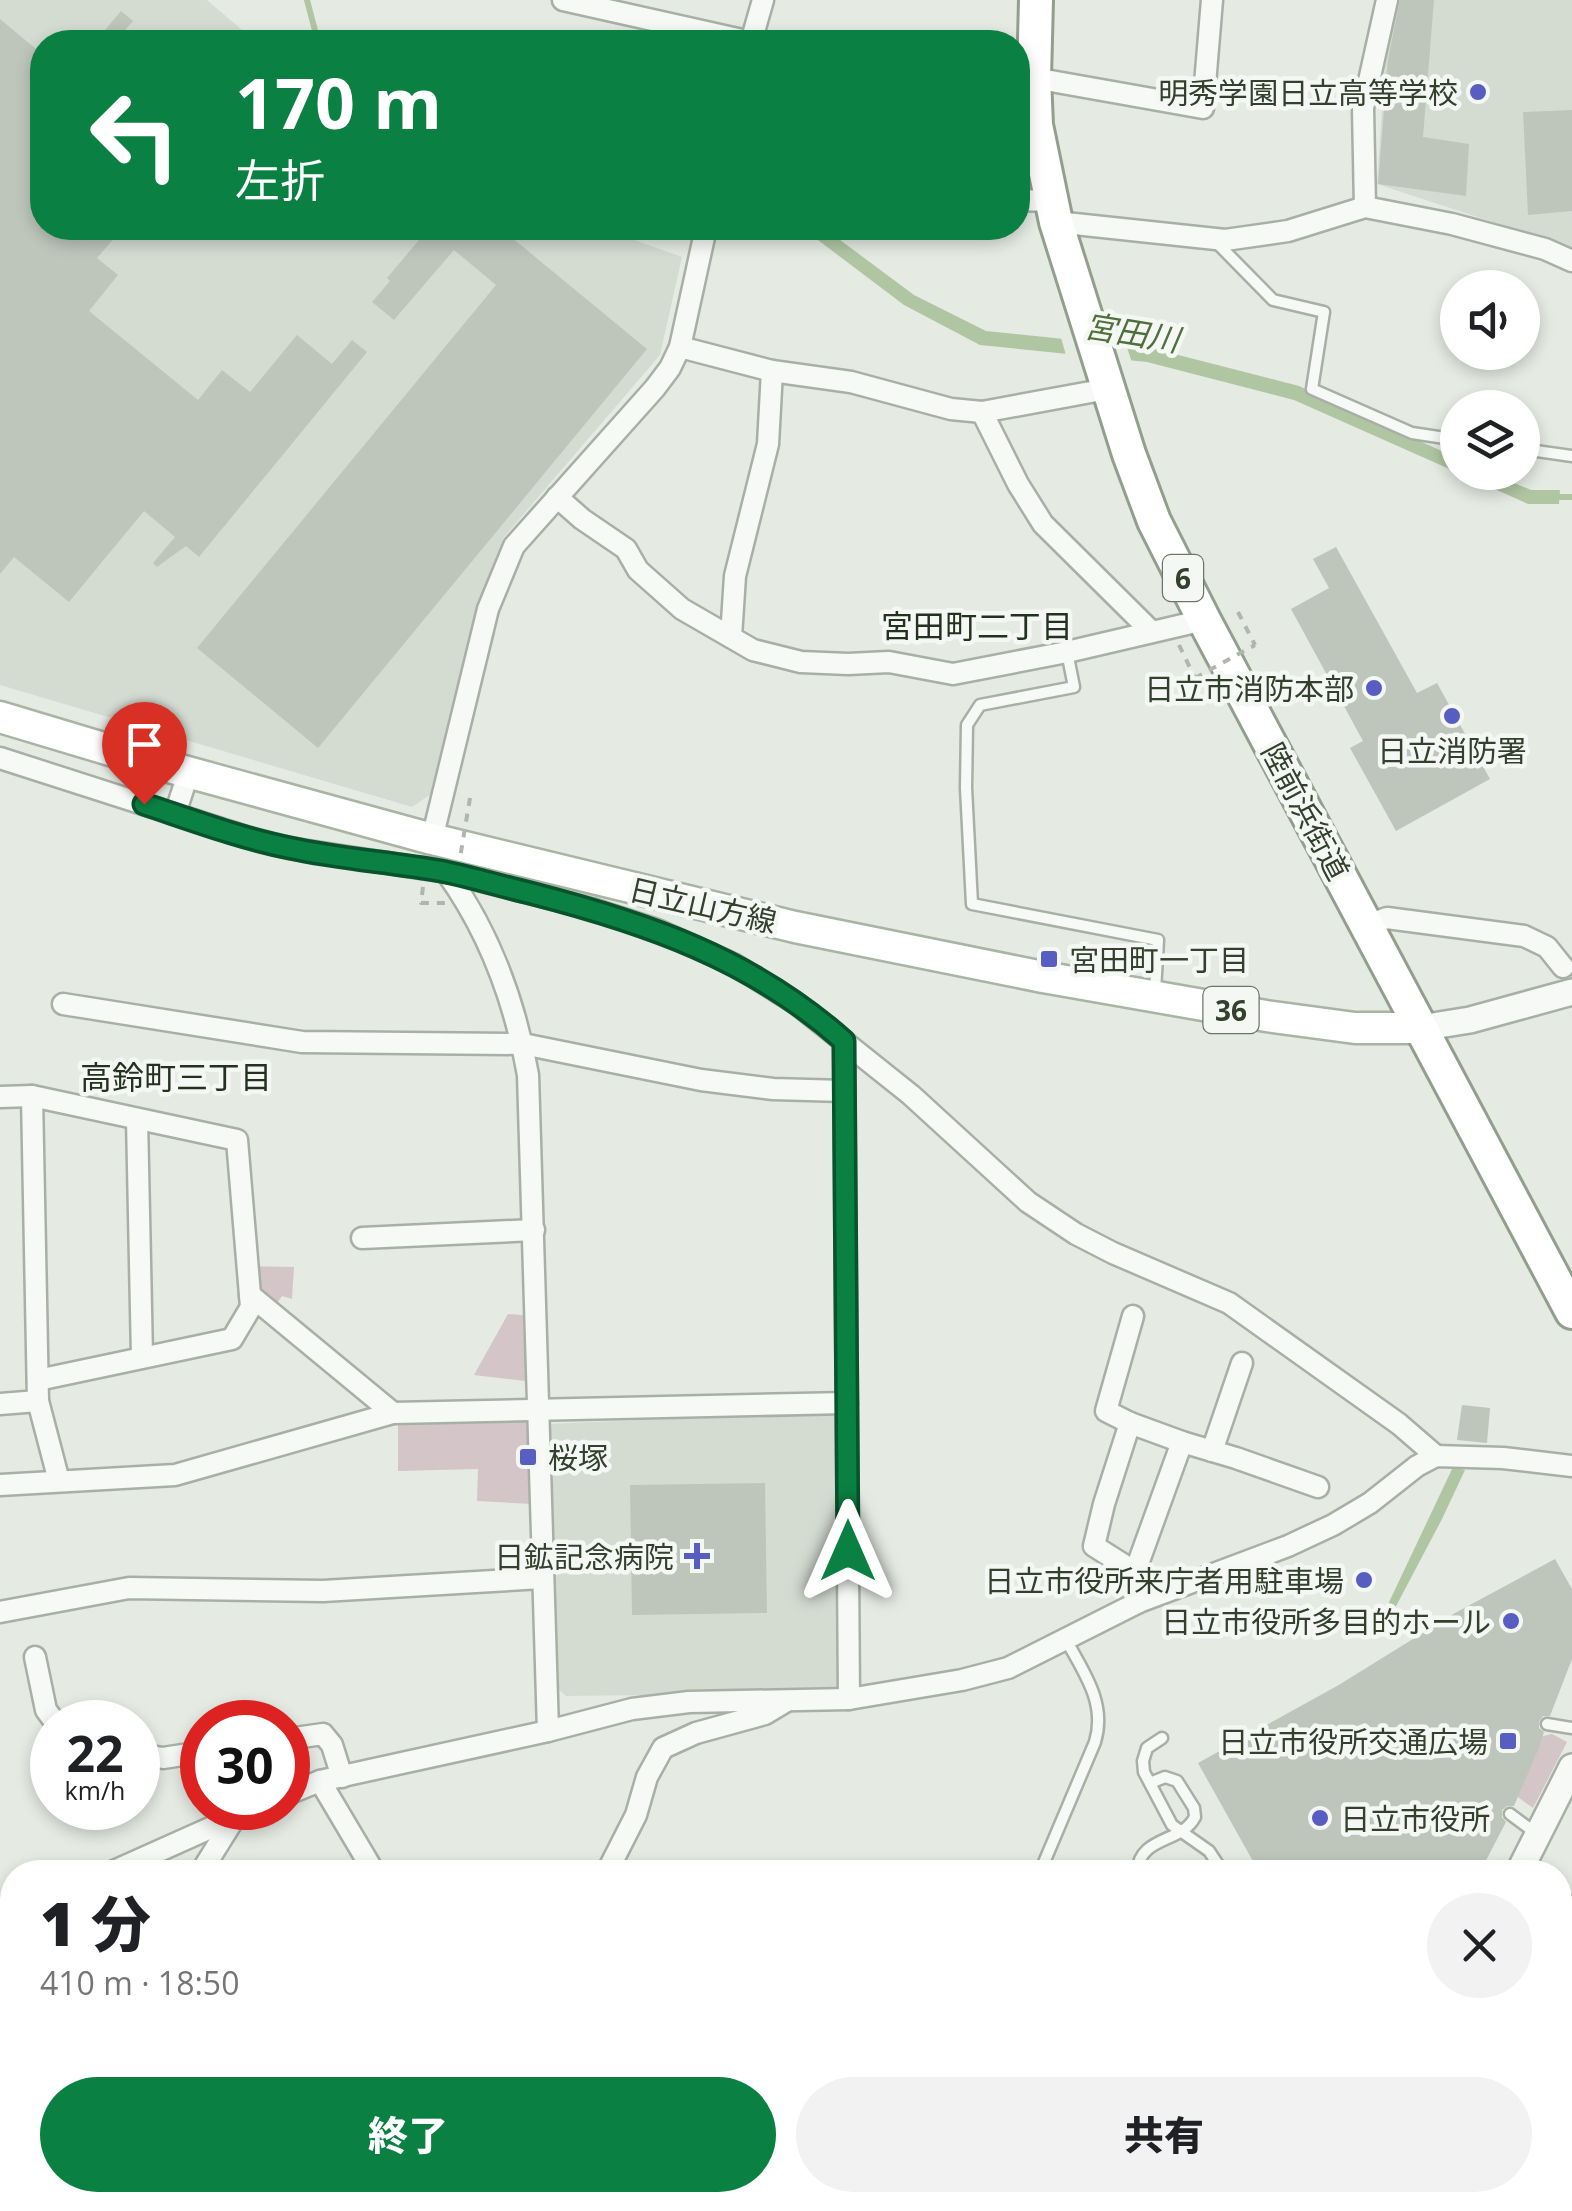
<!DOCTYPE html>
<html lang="ja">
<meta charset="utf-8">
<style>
:root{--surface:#fff;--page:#f2f2f2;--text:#202124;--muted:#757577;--accent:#0b8043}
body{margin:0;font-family:"Open Sans","Noto Sans JP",sans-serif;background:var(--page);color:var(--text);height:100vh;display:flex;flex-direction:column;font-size:38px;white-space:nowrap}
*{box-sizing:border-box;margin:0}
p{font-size:32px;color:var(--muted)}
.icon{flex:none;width:55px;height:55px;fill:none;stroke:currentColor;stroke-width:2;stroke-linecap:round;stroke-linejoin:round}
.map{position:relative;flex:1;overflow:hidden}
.details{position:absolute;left:0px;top:1860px;width:1572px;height:352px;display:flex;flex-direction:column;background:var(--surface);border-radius:40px 40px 0 0;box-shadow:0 5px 15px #0003}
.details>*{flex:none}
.hud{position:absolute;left:30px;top:30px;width:1000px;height:210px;border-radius:40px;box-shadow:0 5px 15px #0003;background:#0b8043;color:#fff;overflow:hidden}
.fabs{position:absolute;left:1440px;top:270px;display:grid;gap:20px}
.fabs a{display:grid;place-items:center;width:100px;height:100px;border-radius:50%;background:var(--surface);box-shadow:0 5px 15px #0003;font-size:50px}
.speed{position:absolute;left:30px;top:1700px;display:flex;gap:20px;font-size:50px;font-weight:700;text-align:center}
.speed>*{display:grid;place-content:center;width:130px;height:130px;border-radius:50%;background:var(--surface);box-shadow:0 5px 15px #0003;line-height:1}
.speed small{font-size:25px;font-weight:400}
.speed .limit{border:15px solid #d22;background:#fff;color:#111}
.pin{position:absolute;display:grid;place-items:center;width:85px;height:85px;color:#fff;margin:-102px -42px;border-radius:50% 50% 50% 0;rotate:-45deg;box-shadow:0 0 10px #0007}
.pin .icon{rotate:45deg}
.me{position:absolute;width:110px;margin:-55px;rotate:0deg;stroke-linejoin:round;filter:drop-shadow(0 0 8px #0008)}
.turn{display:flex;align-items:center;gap:35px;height:210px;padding:0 40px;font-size:45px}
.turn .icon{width:130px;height:130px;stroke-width:2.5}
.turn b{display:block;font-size:70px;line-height:85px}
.round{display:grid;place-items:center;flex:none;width:105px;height:105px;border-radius:52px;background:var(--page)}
.summary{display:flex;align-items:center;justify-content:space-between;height:170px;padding:0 40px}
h1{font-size:60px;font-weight:800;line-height:75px}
.cta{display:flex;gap:20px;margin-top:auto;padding:20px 40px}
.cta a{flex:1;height:115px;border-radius:60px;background:var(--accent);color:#fff;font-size:40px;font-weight:800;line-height:115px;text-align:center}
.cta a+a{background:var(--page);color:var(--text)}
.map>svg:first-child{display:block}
.built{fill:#d4dcd2}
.green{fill:#d3c5c8}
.water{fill:#b0c6a3}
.pier{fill:#e5eae3}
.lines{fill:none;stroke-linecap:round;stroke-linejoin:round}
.stream{stroke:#b0c6a3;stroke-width:6}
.building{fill:#bec6bb}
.service-casing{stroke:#a8b0a5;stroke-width:15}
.minor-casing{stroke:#a8b0a5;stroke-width:25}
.tertiary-casing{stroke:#a8b0a5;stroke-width:30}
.primary-casing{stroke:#a9b4a4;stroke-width:35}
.trunk-casing{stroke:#929f8c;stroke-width:38}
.path{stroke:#b0b6ae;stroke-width:4;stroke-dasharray:8 8;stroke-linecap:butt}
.service{stroke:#f7f9f6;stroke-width:10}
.minor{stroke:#f7f9f6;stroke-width:20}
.tertiary{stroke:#f7f9f6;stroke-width:25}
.primary{stroke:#fff;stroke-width:30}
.trunk{stroke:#fff;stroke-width:32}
.path-bridge{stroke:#b0b6ae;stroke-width:4;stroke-dasharray:8 8;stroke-linecap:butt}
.route-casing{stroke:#07532c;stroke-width:25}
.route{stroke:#0b8043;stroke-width:18}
.poi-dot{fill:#575dc1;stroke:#f4f7f3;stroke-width:4}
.labels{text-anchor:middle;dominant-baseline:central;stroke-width:9;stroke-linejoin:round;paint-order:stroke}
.shield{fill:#f4f7f3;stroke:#6c7768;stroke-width:2.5}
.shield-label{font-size:28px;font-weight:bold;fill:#32402d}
.poi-label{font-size:30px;fill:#32402d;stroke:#f4f7f3;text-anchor:end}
.street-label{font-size:30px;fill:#32402d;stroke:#f4f7f3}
.water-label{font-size:32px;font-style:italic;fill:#4e703b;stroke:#f4f7f3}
.neighbourhood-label{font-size:32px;fill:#23311f;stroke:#f4f7f3}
</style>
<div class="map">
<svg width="1572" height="2211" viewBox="0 0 1572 2211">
<rect width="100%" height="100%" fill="#e5eae3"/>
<g class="built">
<polygon points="0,0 207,0 256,42 42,42 42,228 601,228 682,257 660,355 504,537 476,615 434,792 412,807 0,685"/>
<polygon points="1389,0 1572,0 1572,248 1377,184"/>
<polygon points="838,1412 840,1693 566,1696 557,1688 548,1424"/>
</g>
<g class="green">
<polygon points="247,1266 294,1267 292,1299 282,1296 271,1312 250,1295"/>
<polygon points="508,1314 523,1315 526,1381 474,1375"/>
<polygon points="526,1419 532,1504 477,1501 478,1469 398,1471 398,1421"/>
<polygon points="1552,1734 1567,1742 1533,1808 1515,1795 1535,1738"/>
<polygon points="660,2200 783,2200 795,2211 671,2211"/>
</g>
<g class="water">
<polygon points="802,228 824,228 914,295 986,331 1151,348 1299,386 1457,458 1458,472 1491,473 1531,490 1560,490 1559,504 1528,504 1294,400 1147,362 980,345 904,305"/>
<polygon points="1453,1467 1465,1470 1442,1519 1394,1610 1363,1639 1382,1617"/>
</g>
<polygon class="pier" points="1060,334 1125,341 1133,366 1067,359"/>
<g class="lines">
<g class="stream">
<polyline points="307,0 318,42"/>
<polyline points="1554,497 1572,497"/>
<polyline points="188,2211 220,2200"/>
</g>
</g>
<g class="building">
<polygon points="1400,0 1434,0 1423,137 1469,144 1466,196 1378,184 1388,59"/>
<polygon points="121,11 133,21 115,42 95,42"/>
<polygon points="0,19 42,54 42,228 123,228 97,258 118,275 89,311 198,400 222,370 250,392 297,335 332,364 352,340 367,352 199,557 186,546 157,567 153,563 175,537 144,511 69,602 14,557 0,574"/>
<polygon points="1572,110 1572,211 1528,215 1523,112"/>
<polygon points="429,228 500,228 647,349 318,748 197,648 496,285 454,250 394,320 372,302 390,281 387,278"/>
<polygon points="1336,547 1417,693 1437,683 1490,779 1396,831 1350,748 1363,741 1291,609 1329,588 1313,559"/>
<polygon points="1462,1405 1490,1408 1487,1443 1457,1440"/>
<polygon points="765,1483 767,1613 632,1615 630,1485"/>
<polygon points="1555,1559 1572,1589 1572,1659 1550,1716 1543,1716 1539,1722 1539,1728 1544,1732 1538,1750 1514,1806 1507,1806 1502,1810 1502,1817 1506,1822 1480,1872 1259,1872 1198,1763 1337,1686 1455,1613"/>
</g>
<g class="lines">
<defs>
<g id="service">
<polyline points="1217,243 1273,300 1324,312 1312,389 1412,433 1458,440"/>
<polyline points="1522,449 1572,456"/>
<polyline points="1067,652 1074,687 980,705 967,725 966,788 972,904 1158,940 1155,991"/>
<polyline points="1547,1724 1572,1728"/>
<polyline points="1162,1738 1147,1748 1143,1761 1144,1772 1172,1825 1209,1851 1223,1872"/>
<polyline points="1510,1814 1537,1834"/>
<path d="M1040,1872L1095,1742C1107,1703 1083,1671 1065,1638"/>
<path d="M1137,1872C1140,1835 1181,1844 1195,1817L1194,1808L1177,1781L1165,1777L1150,1783"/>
</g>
<g id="minor">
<polyline points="563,0 751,42"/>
<polyline points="751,42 763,0"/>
<polyline points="1034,78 1203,108 1212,0"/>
<polyline points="1018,200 1051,201"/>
<polyline points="1365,207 1363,108 1387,0"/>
<polyline points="1056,222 1225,240 1288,231 1365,207 1452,224 1545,249 1572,261"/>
<polyline points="680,347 772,371 851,382 951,409 982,412 1107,389"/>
<polyline points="982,412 1018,484 1043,524 1152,632"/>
<polyline points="557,497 582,519 626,549 638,570 682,609 753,650 801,662 848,664 889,662 953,674 1067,652 1204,620"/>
<polyline points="731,637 735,576 768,444 772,371"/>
<polyline points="0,758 246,837 289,848 446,872 592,909 657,930 735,965 797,1004 911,1095 1028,1202 1076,1234 1113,1253 1229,1303 1399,1424 1436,1456"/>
<polyline points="175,814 189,771"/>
<polyline points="432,839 488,609 514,546 655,388 670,368 680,347 706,228"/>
<path d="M446,872C490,933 515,1002 528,1075L548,1731"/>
<polyline points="1367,925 1387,918 1524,936 1547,947 1563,967"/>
<polyline points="63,1004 302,1042 523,1044 701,1080 773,1089 844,1091"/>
<polyline points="844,1041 849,1699"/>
<polyline points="32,1096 38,1401 59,1481"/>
<polyline points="0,1097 32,1096 237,1140 251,1307 232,1339 38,1380"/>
<polyline points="137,1119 142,1357"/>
<polyline points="362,1238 534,1230"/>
<polyline points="250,1295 393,1413"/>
<polyline points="0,1404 38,1401"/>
<polyline points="1130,1423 1106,1411 1133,1316"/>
<polyline points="1212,1451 1242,1363"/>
<polyline points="0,1485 175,1475 393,1413 847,1403"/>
<polyline points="1135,1572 1094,1546 1104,1504 1130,1423 1182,1442"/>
<polyline points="1139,1602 1135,1572 1182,1442 1236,1458 1318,1487"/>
<polyline points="0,1612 129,1588 323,1591 542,1578"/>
<polyline points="35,1657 46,1710 55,1722"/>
<polyline points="288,1739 323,1734 332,1745 342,1777"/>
<polyline points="138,1754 163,1758 202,1752"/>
<polyline points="320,1781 374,1872"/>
<polyline points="288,1794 320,1781 548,1731 632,1709 689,1702 849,1699 962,1680 1008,1668 1139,1602 1288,1546 1333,1525 1370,1503 1417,1466 1436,1456 1503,1458 1572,1466"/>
<polyline points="112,1872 255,1808"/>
<polyline points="201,1872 234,1819"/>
<polyline points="607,1872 636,1815 647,1777 663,1748 696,1733 765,1714 785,1702"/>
<polyline points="1560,1914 1572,1906"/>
<polyline points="0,1923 12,1917"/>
<polyline points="1560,2120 1572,2143"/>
<polyline points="631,2200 642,2211"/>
<polyline points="1466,2200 1473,2211"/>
<polyline points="137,2211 152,2200"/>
<polyline points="541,2211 544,2211"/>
<polyline points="1407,2211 1421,2200"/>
</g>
<g id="tertiary">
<polyline points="1420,1028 1470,1020 1572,992"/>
<polyline points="1519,1872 1572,1767"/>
<polyline points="837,2211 848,2200"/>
</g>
<polyline id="primary" points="0,717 140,759 432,839 795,927 1043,977 1266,1016 1355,1028 1420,1028"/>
<polyline id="trunk" points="1036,0 1034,78 1036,125 1056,222 1129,454 1154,521 1204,620 1572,1312"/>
</defs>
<use href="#service" class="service-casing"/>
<use href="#minor" class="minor-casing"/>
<use href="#tertiary" class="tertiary-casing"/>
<use href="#primary" class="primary-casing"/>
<use href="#trunk" class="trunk-casing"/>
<g class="path">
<polyline points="1238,612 1255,645"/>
<polyline points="1179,645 1195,678"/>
<polyline points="423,887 421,903 445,903"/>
<polyline points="715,2200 722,2202 733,2200 751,2211"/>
<polyline points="769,2200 781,2211"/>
<polyline points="676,2211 687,2200"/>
<polyline points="758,2211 767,2200"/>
</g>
<use href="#service" class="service"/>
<use href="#minor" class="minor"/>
<use href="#tertiary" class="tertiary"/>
<use href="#primary" class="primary"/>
<use href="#trunk" class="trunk"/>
<g class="path-bridge">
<polyline points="1195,678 1255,645"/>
<polyline points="425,878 428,857 459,864 470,798"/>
</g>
</g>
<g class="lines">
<defs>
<path id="route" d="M144,804C192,820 240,838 290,848C340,859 391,862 441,871C471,877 500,886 530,893C647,923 752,959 844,1041L848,1551"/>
</defs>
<use href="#route" class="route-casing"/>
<use href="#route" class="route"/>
</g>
<g class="poi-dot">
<circle cx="1478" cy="92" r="10"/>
<circle cx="1374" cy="688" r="10"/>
<circle cx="1452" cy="716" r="10"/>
<rect x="1039" y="949" width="20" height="20" rx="5"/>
<rect x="518" y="1447" width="20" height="20" rx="5"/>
<path d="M692 1541h10v10h10v10h-10v10h-10v-10h-10v-10h10z"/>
<circle cx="1364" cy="1580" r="10"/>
<circle cx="1511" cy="1621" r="10"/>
<rect x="1498" y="1731" width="20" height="20" rx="5"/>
<circle cx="1320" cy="1818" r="10"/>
</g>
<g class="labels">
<g class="shield">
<rect x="1163" y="555" width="40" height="46" rx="8"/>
<rect x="1203.5" y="987" width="55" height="46" rx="8"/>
</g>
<g class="shield-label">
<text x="1183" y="578">6</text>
<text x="1231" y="1010">36</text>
</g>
<g class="poi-label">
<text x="1458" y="92">明秀学園日立高等学校</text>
<text x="1354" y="688">日立市消防本部</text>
<text x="1452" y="750" text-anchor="middle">日立消防署</text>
<text x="1069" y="959" text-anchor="start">宮田町一丁目</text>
<text x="548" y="1457" text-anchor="start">桜塚</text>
<text x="674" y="1556">日鉱記念病院</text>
<text x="1344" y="1580">日立市役所来庁者用駐車場</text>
<text x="1491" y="1621">日立市役所多目的ホール</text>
<text x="1488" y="1741">日立市役所交通広場</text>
<text x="1340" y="1818" text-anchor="start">日立市役所</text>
</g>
<g class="street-label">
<text transform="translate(1306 811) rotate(62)">陸前浜街道</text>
<text transform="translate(703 905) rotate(13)">日立山方線</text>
</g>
<g class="water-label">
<text transform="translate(1132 332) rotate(9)">宮田川</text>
</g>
<g class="neighbourhood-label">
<text x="977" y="625">宮田町二丁目</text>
<text x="176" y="1076">高鈴町三丁目</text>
</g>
</g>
</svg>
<div class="fabs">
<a><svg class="icon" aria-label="sound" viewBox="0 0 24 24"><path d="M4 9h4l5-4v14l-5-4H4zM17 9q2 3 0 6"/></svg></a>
<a><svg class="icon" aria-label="layers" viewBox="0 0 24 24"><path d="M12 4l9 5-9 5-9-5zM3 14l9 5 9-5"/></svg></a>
</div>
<div class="speed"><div>22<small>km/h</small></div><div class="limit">30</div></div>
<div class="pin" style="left:144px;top:804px;background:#d93025"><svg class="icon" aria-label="arrive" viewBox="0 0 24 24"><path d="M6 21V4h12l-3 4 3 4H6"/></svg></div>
<svg class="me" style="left:848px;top:1551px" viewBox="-20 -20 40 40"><path d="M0-17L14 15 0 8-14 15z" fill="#0b8043" stroke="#fff" stroke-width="4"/></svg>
<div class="hud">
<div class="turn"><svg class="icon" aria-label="left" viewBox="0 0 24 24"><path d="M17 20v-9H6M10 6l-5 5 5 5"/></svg><div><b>170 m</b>左折</div></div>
</div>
<section class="details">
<div class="summary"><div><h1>1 分</h1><p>410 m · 18:50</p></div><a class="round"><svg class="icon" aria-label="close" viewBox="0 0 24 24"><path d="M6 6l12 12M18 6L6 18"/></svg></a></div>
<div class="cta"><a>終了</a><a>共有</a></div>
</section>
</div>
